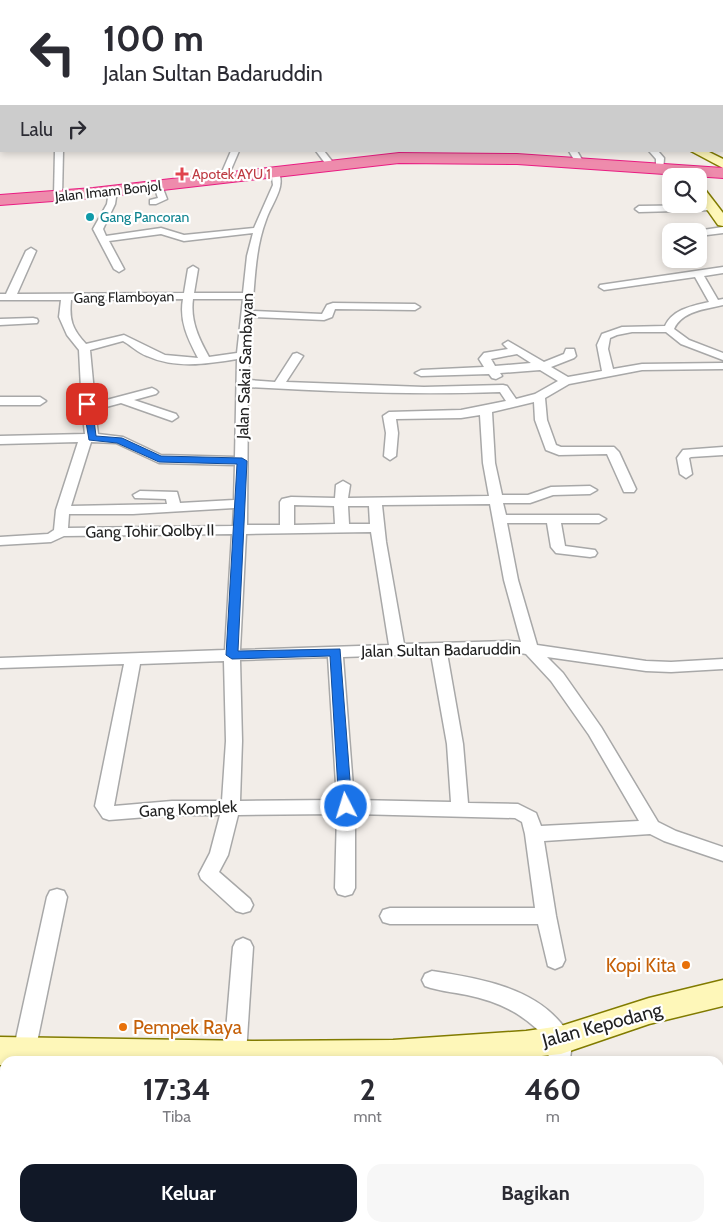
<!DOCTYPE html>
<html lang="id">
<style>
:root{--surface:#fff;--page:#f7f7f7;--text:#2b2b33;--muted:#7c7c81;--accent:#111827}
body{margin:0;font-family:Cabin,sans-serif;background:var(--page);color:var(--text);height:100vh;display:flex;flex-direction:column;font-size:19px;white-space:nowrap}
*{box-sizing:border-box;margin:0}
p{font-size:16px;color:var(--muted)}
.icon{flex:none;width:28px;height:28px;fill:none;stroke:currentColor;stroke-width:2;stroke-linecap:round;stroke-linejoin:round}
.map{position:relative;flex:1;overflow:hidden}
.sheet{position:absolute;left:0px;top:1056px;width:724px;height:176px;display:flex;flex-direction:column;background:var(--surface);border-radius:15px 15px 0 0;box-shadow:0 2px 8px #0003}
.sheet>*{flex:none}
.hud{position:absolute;left:0px;top:0px;width:724px;height:152px;box-shadow:0 2px 8px #0003;background:#fff;color:var(--text);overflow:hidden}
.buttons{position:absolute;left:662px;top:168px;display:grid;gap:10px}
.buttons a{display:grid;place-items:center;width:45px;height:45px;border-radius:10px;background:var(--surface);box-shadow:0 2px 8px #0003;font-size:25px}
.pin{position:absolute;display:grid;place-items:center;width:42px;height:42px;color:#fff;margin:-21px;border-radius:10px;box-shadow:0 2px 8px #0006}
.me{position:absolute;width:55px;margin:-28px;rotate:355deg;stroke-linejoin:round;filter:drop-shadow(0 0 4px #0008)}
.turn{display:flex;align-items:center;gap:18px;height:105px;padding:0 20px;font-size:22px}
.turn .icon{width:65px;height:65px;stroke-width:2.5}
.turn b{display:block;font-size:35px;line-height:42px}
.then{display:flex;align-items:center;height:48px;padding:0 20px;background:#0003;gap:10px;font-size:19px}
.eta{display:flex;justify-content:space-evenly;align-items:center;height:85px;text-align:center}
.eta b{font-size:30px;font-weight:800;line-height:35px}
.action{display:flex;gap:10px;margin-top:auto;padding:10px 20px}
.action a{flex:1;height:58px;border-radius:15px;background:var(--accent);color:#fff;font-size:20px;font-weight:800;line-height:58px;text-align:center}
.action a+a{background:var(--page);color:var(--text)}
.map>svg:first-child{display:block}
.lines{fill:none;stroke-linecap:round;stroke-linejoin:round}
.street-casing{stroke:#a8a8a8;stroke-width:3}
.secondary-casing{stroke:#817b00;stroke-width:3}
.highway-casing{stroke:#e91c82;stroke-width:2}
.street{fill:#fff;fill-rule:evenodd}
.secondary{fill:#fef7b9;fill-rule:evenodd}
.highway{fill:#ee8bac;fill-rule:evenodd}
.route{fill:#1a73e8;stroke:#114b97}
.health-dot{fill:#e0444e;stroke:#fff;stroke-width:2}
.culture-dot{fill:#0f9aa8;stroke:#fff;stroke-width:2}
.food-dot{fill:#e8710a;stroke:#fff;stroke-width:2}
.labels{text-anchor:middle;dominant-baseline:central;stroke-width:4.5;stroke-linejoin:round;paint-order:stroke}
.far-health-label{font-size:14px;fill:#be3a42;stroke:#fff;text-anchor:start}
.far-street-label{font-size:14px;fill:#212121;stroke:#fff}
.far-culture-label{font-size:14px;fill:#0d838f;stroke:#fff;text-anchor:start}
.street-label{font-size:16px;fill:#212121;stroke:#fff}
.near-food-label{font-size:19px;fill:#c56008;stroke:#fff;text-anchor:end}
.near-street-label{font-size:19px;fill:#212121;stroke:#fff}
</style>
<div class="map">
<svg width="723" height="1232" viewBox="0 0 723 1232">
<rect width="100%" height="100%" fill="#f2ede8"/>
<g class="lines">
<defs>
<g id="street">
<polygon points="5,0 15,0 16,1 6,1"/>
<polygon points="57,0 66,0 67,1 58,1"/>
<polygon points="202,0 208,0 209,1 203,1"/>
<polygon points="310,0 316,0 317,1 311,1"/>
<polygon points="338,0 345,0 346,1 339,1"/>
<polygon points="449,0 455,0 456,1 450,1"/>
<polygon points="616,0 623,0 624,1 617,1"/>
<polygon points="630,0 637,0 638,1 631,1"/>
<polygon points="652,0 662,0 663,1 653,1"/>
<rect x="722" y="1" width="1" height="4"/>
<rect x="0" y="11" width="1" height="4"/>
<rect x="722" y="46" width="1" height="4"/>
<rect x="722" y="61" width="1" height="4"/>
<polygon points="722,72 723,72 722,77"/>
<rect x="0" y="74" width="1" height="4"/>
<rect x="722" y="92" width="1" height="4"/>
<rect x="0" y="101" width="1" height="4"/>
<rect x="0" y="132" width="1" height="4"/>
<polygon points="55,151 63,151 62,196 58,199 54,196"/>
<polygon points="231,151 239,151 227,179 220,181 219,179"/>
<polygon points="316,151 324,151 335,165 334,167 328,167"/>
<polygon points="569,151 577,151 584,163 583,165 577,165"/>
<polygon points="649,151 658,151 664,158 663,172 656,170 656,159"/>
<path d="M271,170H277C288,185 271,204 266,220C255,249 255,281 252,311L322,314L327,305L333,303L415,304L420,307L415,310L335,309L332,317L324,320L251,317L248,380L275,382L293,354L297,353L303,356L286,382L424,387L503,385L507,386L516,399L535,394L558,381L540,370L500,373L502,376L496,379L492,378L489,374L421,376L415,373L421,370L484,367L479,359L484,353L508,349L503,344L508,341L544,362L564,354L566,349H574L576,356L574,358L551,367L568,377L602,371L597,345L602,334L622,327L665,326C673,309 692,306 709,302L695,277L604,290L599,287L600,285L723,267V273L704,276L718,300L723,299V305C706,309 682,311 674,329L689,340L723,353V360L681,344L666,332H632L617,335L610,338L608,349L613,369L642,364L723,363V369L642,370L569,384L545,398L547,420L556,445L561,447H614L619,452L636,489L634,492H624L607,454L559,455L546,450L535,420L534,402L492,412L495,463L502,495H528L551,487L590,486L597,490L590,494L553,495L530,503H503L506,515H599L606,519L599,523H561L565,546L595,550L597,553L595,556L590,557L556,553L551,547L547,523H507L518,580L537,645L646,661L671,662L723,659V669L671,672L646,671L547,657L563,673L601,727L658,822L676,831L723,847V861L664,841L650,834L544,841L556,916L565,960L562,966L555,969L548,966L538,924H390L383,922L380,916L383,910L390,908H535L525,834L522,822L515,818L355,814V888L352,894L345,896L338,894L335,888L337,814L238,815L228,855L219,872L250,899L253,905L250,911L243,913L236,911L201,879L199,874L210,853L220,815H172L109,820L103,818L95,806L124,664L0,668V658L225,650L232,534L64,536L51,542L0,545V537L48,534L54,530L56,510L78,442L0,444V436L85,434L82,408L79,350L67,335L59,317L61,300H0V294H6L26,251L31,248L36,251L17,294L184,293L188,269L193,266L198,269L194,293H243L247,256L253,233L184,241L161,234L109,241L124,269L119,272L114,269L93,229L107,204L109,191L113,188L117,191L115,204L103,229L106,236L161,228L184,235L254,228L273,185ZM183,299C179,321 188,339 198,358L165,355L124,335L86,344C72,329 69,320 71,300ZM193,299H243L237,353L209,357C199,339 190,321 193,299ZM123,341C132,346 138,353 147,356C176,369 207,364 237,359L235,457L161,455L123,437L98,434L95,410L121,403L172,421L178,417L176,414L134,400L156,394L158,392L156,390L152,388L95,403L90,350ZM517,354L531,363L495,366L491,359ZM248,387C332,392 415,395 500,392L506,401L461,410L389,412L383,416L386,433L384,456L390,460L396,456L398,433L396,419L461,418L480,415L483,463L489,496L348,498L350,485L343,481L336,485L335,498L291,497L282,499L280,502V525H247ZM91,442L116,443L159,463L235,465L234,500L180,503L177,492L140,491L133,495L135,498L166,499L167,504L71,506ZM490,504L504,580L521,642L509,641L404,644L386,542L382,505ZM294,505L334,506L335,524L294,525ZM348,506H369L370,524H349ZM234,508L233,526L68,528L69,514H133ZM371,532L389,645L240,650L246,534ZM509,651L526,654L551,681L589,735L639,821L541,826L536,813L518,804L468,803L463,744L447,653ZM431,654L447,744L451,802L354,800L343,657ZM328,657L337,800L240,801L242,741L240,660ZM224,661L226,741L222,801H172L114,806L140,664Z"/>
<polygon points="158,183 162,186 167,199 156,204 150,204 150,200 158,198 154,186"/>
<polygon points="712,205 715,206 715,210 639,212 635,209 639,206"/>
<polygon points="723,227 723,233 699,236 699,231 696,231"/>
<polygon points="33,318 37,319 38,321 37,323 0,325 0,319"/>
<polygon points="0,397 40,397 46,401 40,405 0,405"/>
<polygon points="723,447 723,455 691,457 689,458 692,474 686,478 680,474 677,458 683,450"/>
<polygon points="57,889 64,891 67,897 35,1052 32,1059 26,1061 16,1059 13,1052 47,897 50,891"/>
<polygon points="243,938 250,941 253,947 246,1054 243,1061 228,1061 224,1054 233,947 236,941"/>
<path d="M432,971C476,978 529,986 560,1022C564,1027 569,1032 571,1038C573,1045 570,1054 570,1061H548L550,1043C528,1016 501,1002 467,995C453,992 438,991 425,986L422,980L425,974Z"/>
<rect x="719" y="1187" width="4" height="24"/>
<rect x="29" y="1228" width="24" height="4"/>
<polygon points="143,1228 189,1228 187,1232 141,1232"/>
<rect x="235" y="1228" width="24" height="4"/>
</g>
<g id="secondary">
<polygon points="383,0 392,0 392,1 384,1"/>
<polygon points="691,151 707,151 723,159 723,168"/>
<polygon points="699,186 703,187 723,213 723,226 718,225 699,198"/>
<polygon points="723,980 723,1006 649,1024 561,1054 495,1061 5,1061 5,1065 0,1065 0,1037 252,1041 393,1040 526,1031 561,1026 649,998"/>
</g>
<polygon id="highway" points="399,153 517,154 723,168 723,178 517,164 399,163 93,198 0,205 0,195 93,188"/>
</defs>
<use href="#street" class="street-casing"/>
<use href="#secondary" class="secondary-casing"/>
<use href="#highway" class="highway-casing"/>
<use href="#street" class="street"/>
<use href="#secondary" class="secondary"/>
<use href="#highway" class="highway"/>
</g>
<polygon class="route" points="87,401 92,404 96,436 122,438 161,456 242,458 247,461 238,651 340,649 352,806 350,810 346,812 341,810 339,806 330,656 232,659 226,655 237,464 159,462 117,443 89,440 83,404"/>
<path class="health-dot" d="M179.5 166.5h5v5h5v5h-5v5h-5v-5h-5v-5h5z"/>
<circle class="culture-dot" cx="90" cy="217" r="5"/>
<g class="food-dot">
<circle cx="686" cy="965" r="5"/>
<circle cx="123" cy="1027" r="5"/>
</g>
<g class="labels">
<g class="far-health-label">
<text x="192" y="174">Apotek AYU 1</text>
</g>
<g class="far-street-label">
<text transform="translate(108 191) rotate(-6)">Jalan Imam Bonjol</text>
<text transform="translate(124 297) rotate(-1)">Gang Flamboyan</text>
</g>
<g class="far-culture-label">
<text x="100" y="217">Gang Pancoran</text>
</g>
<g class="street-label">
<text transform="translate(245 366) rotate(-88)">Jalan Sakai Sambayan</text>
<text transform="translate(150 531) rotate(-1)">Gang Tohir Qolby II</text>
<text transform="translate(441 650) rotate(-1)">Jalan Sultan Badaruddin</text>
<text transform="translate(188 809) rotate(-3)">Gang Komplek</text>
</g>
<g class="near-food-label">
<text x="676" y="965">Kopi Kita</text>
<text x="133" y="1027" text-anchor="start">Pempek Raya</text>
</g>
<g class="near-street-label">
<text transform="translate(602 1025) rotate(-15)">Jalan Kepodang</text>
</g>
</g>
</svg>
<div class="buttons">
<a><svg class="icon" aria-label="search" viewBox="0 0 24 24"><circle cx="10" cy="10" r="6"/><path d="M15 15l6 6"/></svg></a>
<a><svg class="icon" aria-label="layers" viewBox="0 0 24 24"><path d="M12 4l9 5-9 5-9-5zM3 14l9 5 9-5"/></svg></a>
</div>
<div class="pin" style="left:87px;top:404px;background:#d93025"><svg class="icon" aria-label="arrive" viewBox="0 0 24 24"><path d="M6 21V4h12l-3 4 3 4H6"/></svg></div>
<svg class="me" style="left:346px;top:806px" viewBox="-20 -20 40 40"><circle r="17" fill="#1a73e8" stroke="#fff" stroke-width="3"/><path d="M0-11L8 9 0 5-8 9z" fill="#fff"/></svg>
<div class="hud">
<div class="turn"><svg class="icon" aria-label="left" viewBox="0 0 24 24"><path d="M17 20v-9H6M10 6l-5 5 5 5"/></svg><div><b>100 m</b>Jalan Sultan Badaruddin</div></div>
<div class="then">Lalu<svg class="icon" aria-label="right" viewBox="0 0 24 24"><path d="M7 20v-9h11M14 6l5 5-5 5"/></svg></div>
</div>
<section class="sheet">
<div class="eta">
<div><b>17:34</b><p>Tiba</p></div>
<div><b>2</b><p>mnt</p></div>
<div><b>460</b><p>m</p></div>
</div>
<div class="action"><a>Keluar</a><a>Bagikan</a></div>
</section>
</div>
